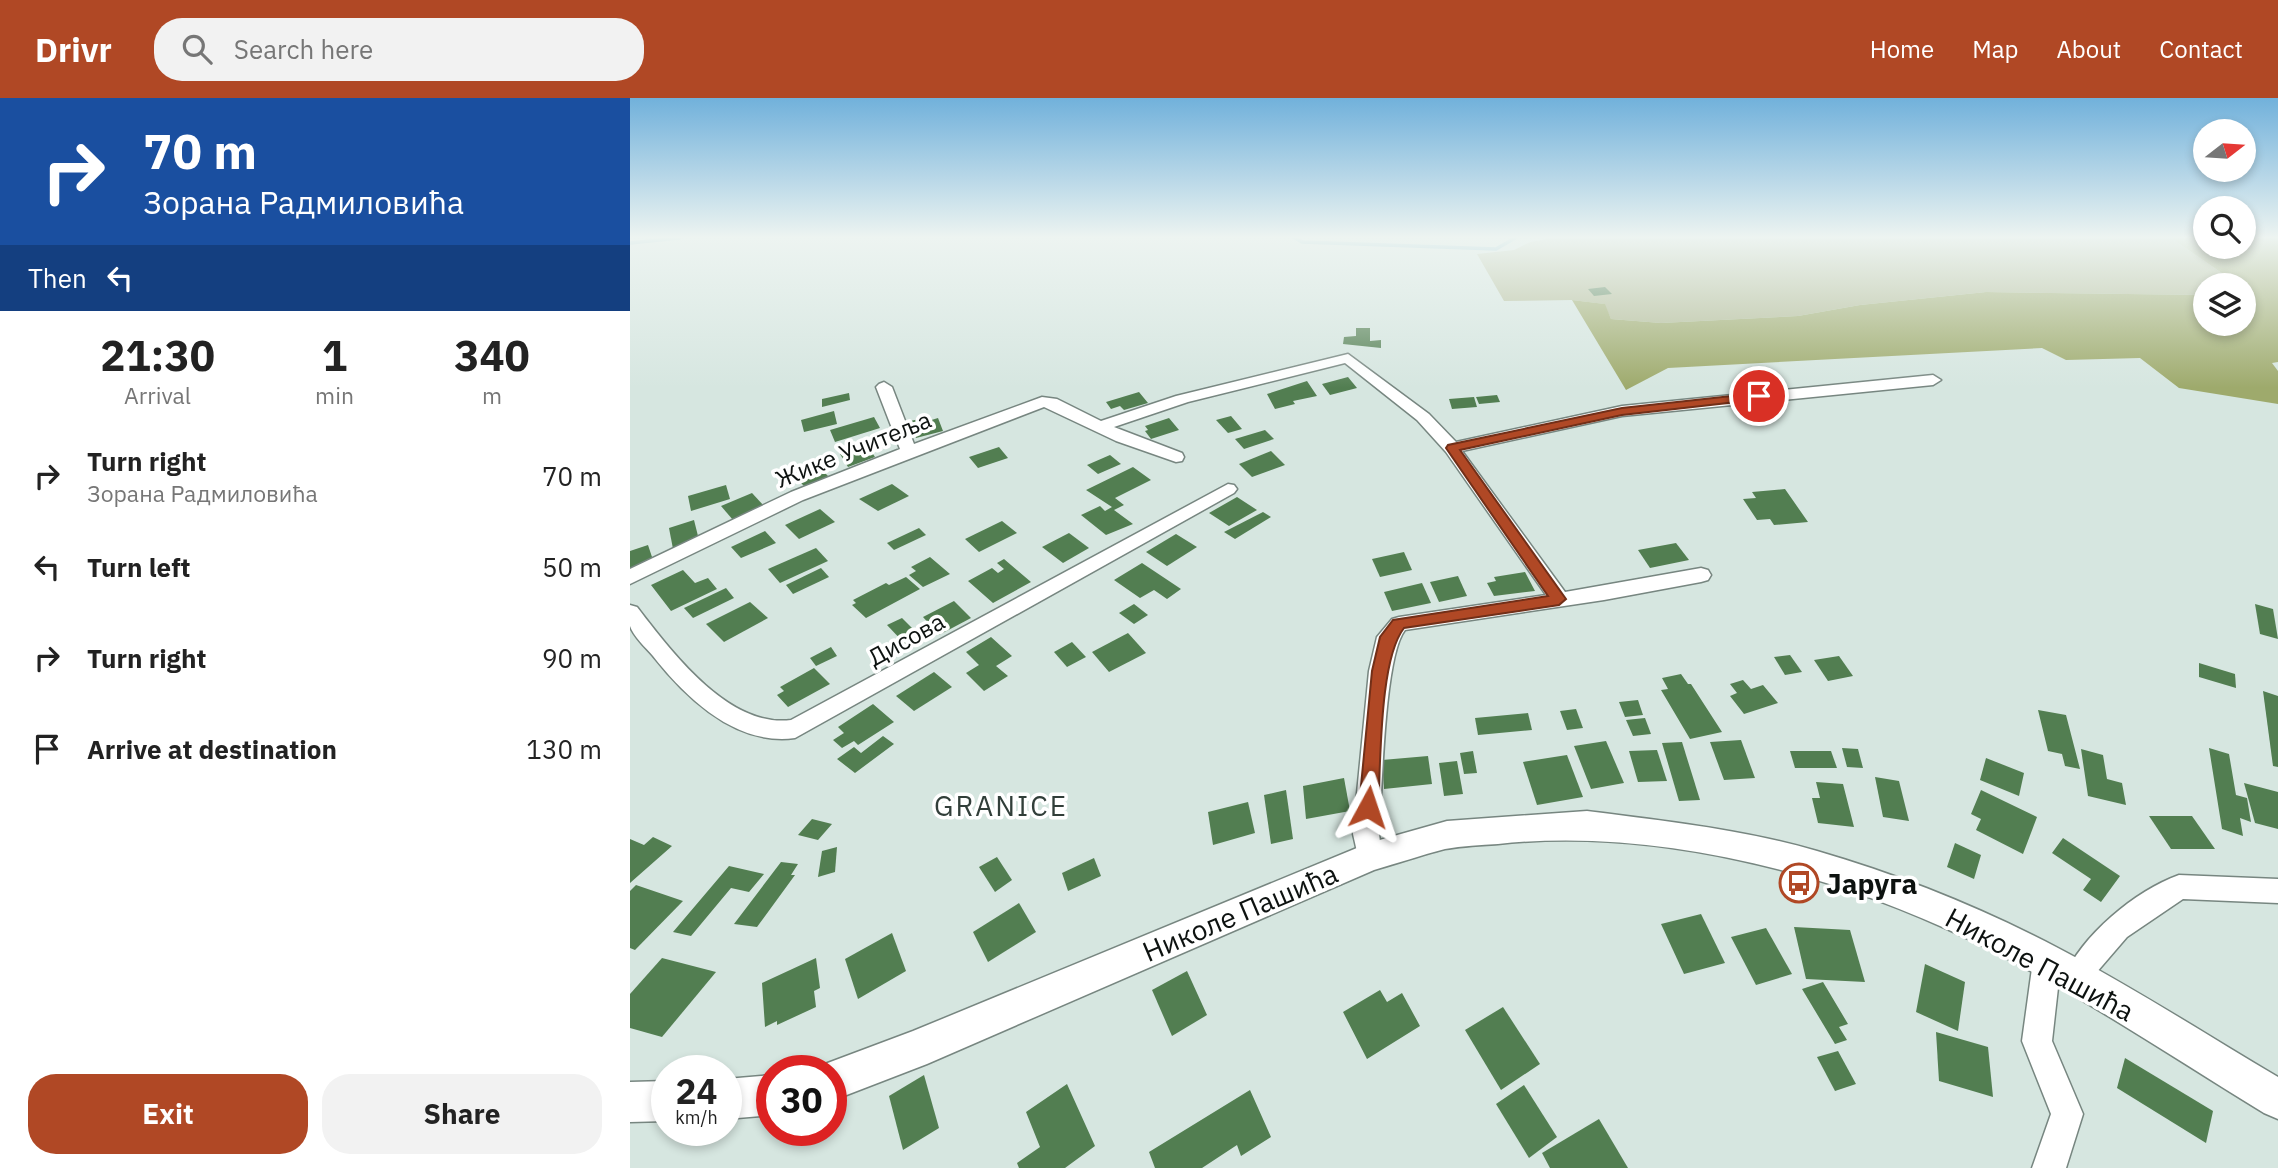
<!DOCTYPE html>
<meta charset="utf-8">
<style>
:root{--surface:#fff;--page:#f2f2f2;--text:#222;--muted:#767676;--accent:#b04825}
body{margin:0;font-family:"IBM Plex Sans",sans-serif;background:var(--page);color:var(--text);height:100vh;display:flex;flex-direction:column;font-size:26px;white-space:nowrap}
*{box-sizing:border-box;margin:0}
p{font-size:23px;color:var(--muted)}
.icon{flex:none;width:38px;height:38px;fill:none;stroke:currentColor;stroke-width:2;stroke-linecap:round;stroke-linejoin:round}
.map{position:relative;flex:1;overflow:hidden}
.side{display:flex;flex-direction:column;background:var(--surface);width:630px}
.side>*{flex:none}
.guide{background:#1a4fa0;color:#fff;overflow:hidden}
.needle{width:46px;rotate:73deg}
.controls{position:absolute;left:1563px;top:21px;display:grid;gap:14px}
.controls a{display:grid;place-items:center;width:63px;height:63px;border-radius:50%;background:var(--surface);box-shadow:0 4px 10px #0003;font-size:35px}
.speed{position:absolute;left:21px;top:957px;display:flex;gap:14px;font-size:35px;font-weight:700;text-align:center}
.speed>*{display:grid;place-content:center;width:91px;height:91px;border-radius:50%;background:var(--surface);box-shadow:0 4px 10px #0003;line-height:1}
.speed small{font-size:18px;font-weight:400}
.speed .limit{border:10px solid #d22;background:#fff;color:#111}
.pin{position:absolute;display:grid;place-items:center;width:60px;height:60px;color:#fff;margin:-30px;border:4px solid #fff;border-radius:50%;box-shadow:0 2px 7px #0007}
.me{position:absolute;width:77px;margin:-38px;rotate:5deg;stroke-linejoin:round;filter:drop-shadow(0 0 5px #0008)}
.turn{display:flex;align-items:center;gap:24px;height:147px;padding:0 28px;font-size:32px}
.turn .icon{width:91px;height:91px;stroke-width:2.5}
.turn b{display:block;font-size:49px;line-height:60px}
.then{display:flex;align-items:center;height:66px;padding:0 28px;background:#0003;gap:14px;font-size:26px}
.eta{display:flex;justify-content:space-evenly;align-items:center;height:119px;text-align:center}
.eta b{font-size:42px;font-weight:700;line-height:49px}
.action{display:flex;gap:14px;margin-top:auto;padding:14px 28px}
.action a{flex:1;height:80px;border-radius:28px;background:var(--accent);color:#fff;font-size:28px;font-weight:700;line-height:80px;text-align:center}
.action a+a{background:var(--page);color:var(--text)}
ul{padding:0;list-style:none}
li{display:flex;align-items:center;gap:21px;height:91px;padding:0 28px}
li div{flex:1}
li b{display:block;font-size:26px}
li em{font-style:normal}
header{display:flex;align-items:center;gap:42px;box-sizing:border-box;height:98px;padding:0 35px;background:var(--accent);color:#fff}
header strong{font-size:33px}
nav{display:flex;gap:38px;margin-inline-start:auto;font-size:24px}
.search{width:490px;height:63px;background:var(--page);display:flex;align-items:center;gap:18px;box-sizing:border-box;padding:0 24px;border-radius:28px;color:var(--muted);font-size:26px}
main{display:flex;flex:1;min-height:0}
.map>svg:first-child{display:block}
.green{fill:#b1b992}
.forest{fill:#9eaa6c}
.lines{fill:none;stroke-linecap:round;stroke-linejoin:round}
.stream{stroke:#60acc7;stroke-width:3.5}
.building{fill:#527e51}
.minor-casing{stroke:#778680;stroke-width:3}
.tertiary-casing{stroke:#778680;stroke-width:3}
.minor{fill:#fff;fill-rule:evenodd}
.tertiary{fill:#fff;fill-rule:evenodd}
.route{fill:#b04825;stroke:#722f18;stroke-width:2}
.labels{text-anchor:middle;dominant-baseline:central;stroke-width:7;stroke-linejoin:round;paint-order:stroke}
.street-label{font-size:24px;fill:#0d1210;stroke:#fff}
.quarter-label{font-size:28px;letter-spacing:2px;fill:#313e39;stroke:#fff}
.near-poi-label{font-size:28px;font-weight:bold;fill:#0d1210;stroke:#fff;text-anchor:start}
.near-street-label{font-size:28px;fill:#0d1210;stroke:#fff}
</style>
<header>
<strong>Drivr</strong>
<div class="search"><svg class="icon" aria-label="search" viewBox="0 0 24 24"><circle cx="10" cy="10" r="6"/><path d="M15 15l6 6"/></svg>Search here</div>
<nav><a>Home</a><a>Map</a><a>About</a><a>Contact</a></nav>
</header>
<main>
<section class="side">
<div class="guide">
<div class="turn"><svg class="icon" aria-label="right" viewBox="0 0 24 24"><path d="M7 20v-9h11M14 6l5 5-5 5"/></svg><div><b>70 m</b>Зорана Радмиловића</div></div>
<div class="then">Then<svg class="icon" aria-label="left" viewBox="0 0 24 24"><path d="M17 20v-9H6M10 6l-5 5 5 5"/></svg></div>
</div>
<div class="eta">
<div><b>21:30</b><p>Arrival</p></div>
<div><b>1</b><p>min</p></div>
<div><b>340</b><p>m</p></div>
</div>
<ul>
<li><svg class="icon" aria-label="right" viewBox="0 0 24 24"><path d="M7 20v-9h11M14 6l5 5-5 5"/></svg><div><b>Turn right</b><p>Зорана Радмиловића</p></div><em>70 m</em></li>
<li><svg class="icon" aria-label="left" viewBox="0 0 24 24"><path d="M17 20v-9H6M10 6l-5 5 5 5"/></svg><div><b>Turn left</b></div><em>50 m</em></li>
<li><svg class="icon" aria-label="right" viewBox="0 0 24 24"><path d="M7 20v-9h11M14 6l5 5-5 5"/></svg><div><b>Turn right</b></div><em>90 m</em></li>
<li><svg class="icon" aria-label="arrive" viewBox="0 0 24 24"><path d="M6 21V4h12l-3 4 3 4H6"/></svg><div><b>Arrive at destination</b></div><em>130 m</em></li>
</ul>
<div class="action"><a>Exit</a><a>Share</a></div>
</section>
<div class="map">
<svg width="1648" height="1070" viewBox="0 0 1648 1070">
<rect width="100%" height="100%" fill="#d6e6e0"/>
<polygon class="green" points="923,140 1541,140 1609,187 1575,187 1575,197 1356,194 1230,207 1168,218 1031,225 981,221 974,206 942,202 874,203 847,156 884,152 900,144"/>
<polygon class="forest" points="1541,140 1575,140 1575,149 1614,149 1614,140 1648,140 1648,264 1642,265 1648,273 1648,306 1549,290 1510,260 1436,262 1412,250 1038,270 996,292 942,202 975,206 981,221 1031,225 1168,218 1230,207 1356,194 1575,197 1575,226 1614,226 1614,197 1623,196 1614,187 1609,187"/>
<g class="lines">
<g class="stream">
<polyline points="665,140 672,144 866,151 885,140"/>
<polyline points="0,145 49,140"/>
</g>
</g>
<g class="building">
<polygon points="975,189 982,196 964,198 958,191"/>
<polygon points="726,230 740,230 740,243 751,242 751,250 713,246 714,239 726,238"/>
<polygon points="718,279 727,290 700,297 692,286"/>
<polygon points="677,283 687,298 663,303 665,306 645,311 637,296"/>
<polygon points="509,294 518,305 494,312 490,308 481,311 476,304"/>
<polygon points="219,295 220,302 192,309 192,301"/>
<polygon points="867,297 870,304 849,306 846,299"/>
<polygon points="844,299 847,309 822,311 819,301"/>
<polygon points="204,313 207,326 174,334 171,322"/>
<polygon points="601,318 612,331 598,335 586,322"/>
<polygon points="244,319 250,330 205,344 200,332"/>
<polygon points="294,320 295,324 308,320 313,333 286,340 282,329 273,332 271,325"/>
<polygon points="539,320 549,332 521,341 515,333 518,332 515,328"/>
<polygon points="635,332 644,341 614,351 605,341"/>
<polygon points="237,347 245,359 218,369 210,356"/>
<polygon points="369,349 378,360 348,370 339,359"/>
<polygon points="641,353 655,367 622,379 609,366"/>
<polygon points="480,357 491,366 468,376 457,367"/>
<polygon points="188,368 200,380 176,390 164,378"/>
<polygon points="503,369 521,382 485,400 494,407 484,412 503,426 476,437 451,417 470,408 475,413 482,409 456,392"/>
<polygon points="262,386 279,398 248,413 229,401"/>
<polygon points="96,387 100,401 61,413 58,398"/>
<polygon points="1155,391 1178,424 1144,427 1140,421 1127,422 1113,401 1126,400 1122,394"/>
<polygon points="122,395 135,409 103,422 91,408"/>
<polygon points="607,399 627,412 599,428 579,415"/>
<polygon points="190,411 205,424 169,441 155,427"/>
<polygon points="633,414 641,419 605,441 594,434"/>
<polygon points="64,422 69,442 43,451 39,430"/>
<polygon points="372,423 387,435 349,454 335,441"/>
<polygon points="289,430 296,437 264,452 257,445"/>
<polygon points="135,433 146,445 111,460 101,449"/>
<polygon points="439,435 459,450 433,465 412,449"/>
<polygon points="546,436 567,449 537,468 516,454"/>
<polygon points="1046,445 1059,462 1020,470 1008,452"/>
<polygon points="18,447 23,462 0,471 0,453"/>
<polygon points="186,450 198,463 150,485 138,471"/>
<polygon points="774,454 782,472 750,479 742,461"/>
<polygon points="300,459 320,476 293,489 279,477 286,473 281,469"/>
<polygon points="374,461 401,484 363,505 338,483 362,470 368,475 374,471 367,465"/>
<polygon points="512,465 551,491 537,501 524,492 510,500 484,482"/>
<polygon points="191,470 199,479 163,496 156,487"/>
<polygon points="53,472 65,485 78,480 87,491 41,513 21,487"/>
<polygon points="895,474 905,493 864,498 857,485 866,483 864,479"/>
<polygon points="828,478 837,498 809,504 800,484"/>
<polygon points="276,479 290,491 236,520 222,507 226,505 223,502 256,485 259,487"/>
<polygon points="792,485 801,505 762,513 754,494"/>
<polygon points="96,490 104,500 63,520 54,510"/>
<polygon points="324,503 341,520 309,537 293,519"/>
<polygon points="120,504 138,520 94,544 76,526"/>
<polygon points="504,506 518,517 504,526 489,515"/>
<polygon points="1625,506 1643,511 1648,541 1630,536"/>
<polygon points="272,520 290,538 275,546 257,527"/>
<polygon points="498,535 516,555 479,574 462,554"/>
<polygon points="361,539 382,558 366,568 378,578 354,593 336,575 349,567 336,554"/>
<polygon points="442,544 456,559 437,569 424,554"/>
<polygon points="201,549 207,558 186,568 180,560"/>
<polygon points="1160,557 1172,574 1155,577 1144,559"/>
<polygon points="1209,558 1223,578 1198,583 1184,562"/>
<polygon points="1569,565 1605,576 1606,590 1569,579"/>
<polygon points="184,570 200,586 158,609 147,597 154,593 150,589"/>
<polygon points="304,574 322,589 284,613 266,598"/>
<polygon points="1051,576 1058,586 1061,586 1092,634 1060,641 1031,592 1038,591 1032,580"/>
<polygon points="1113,582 1121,591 1133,587 1148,605 1114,616 1100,598 1107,595 1100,586"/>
<polygon points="1633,593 1648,598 1648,669 1643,668"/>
<polygon points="1008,602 1013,617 995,619 989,604"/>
<polygon points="243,606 264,624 228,647 224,643 212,650 203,642 214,635 208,629"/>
<polygon points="946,611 953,630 937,632 930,613"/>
<polygon points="1408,612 1436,617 1450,671 1435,668 1432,656 1418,653"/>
<polygon points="898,615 902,632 848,637 845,620"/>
<polygon points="1015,620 1021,636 1003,638 996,622"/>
<polygon points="253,638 264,646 225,675 207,661 224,649 231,655"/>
<polygon points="1111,642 1125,680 1094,682 1080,644"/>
<polygon points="976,643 994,685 961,691 944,648"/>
<polygon points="1052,644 1070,702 1049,703 1032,645"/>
<polygon points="1212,650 1228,651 1233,670 1217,669"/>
<polygon points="1579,650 1599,656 1606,697 1617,700 1621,724 1610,720 1613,738 1592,731"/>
<polygon points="1451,651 1473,657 1477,681 1492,685 1496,707 1458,698"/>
<polygon points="1027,652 1037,683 1008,684 999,653"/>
<polygon points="843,653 847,675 834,676 830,655"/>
<polygon points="1160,653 1201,653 1207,670 1165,670"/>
<polygon points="937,657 953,699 907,707 893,664"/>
<polygon points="798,658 802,686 754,691 752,662"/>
<polygon points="1356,660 1394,675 1389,698 1350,682"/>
<polygon points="827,663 833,696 814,698 809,665"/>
<polygon points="1245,679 1269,683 1279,723 1253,719"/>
<polygon points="714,680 720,713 676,721 673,688"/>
<polygon points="1186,684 1213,686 1224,729 1188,725 1182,700 1190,700"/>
<polygon points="1614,685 1648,694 1648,731 1625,725"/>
<polygon points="656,692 663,741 641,746 634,697"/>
<polygon points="1351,692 1407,719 1393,756 1346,732 1351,721 1341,716"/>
<polygon points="618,704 625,735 583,747 578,714"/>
<polygon points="1519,718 1562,718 1585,751 1541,751"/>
<polygon points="182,721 202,726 188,742 168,737"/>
<polygon points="23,739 42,748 0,785 0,741 14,747"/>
<polygon points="1433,740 1490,778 1471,804 1453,792 1461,781 1422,755"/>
<polygon points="1325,745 1351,757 1344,781 1317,769"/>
<polygon points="207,749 205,774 188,779 192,753"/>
<polygon points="367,759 382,782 365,794 349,769"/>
<polygon points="464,760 471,778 438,793 432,775"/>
<polygon points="151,764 168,766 161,777 165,777 127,829 104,826"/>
<polygon points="99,768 134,776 119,794 101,790 61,838 43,834"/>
<polygon points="6,787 53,803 5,852 0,850 0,793"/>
<polygon points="389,805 406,834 358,864 343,834"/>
<polygon points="1071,816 1095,865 1054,876 1031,826"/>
<polygon points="1164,829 1220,832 1235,884 1176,881"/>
<polygon points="1136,830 1162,876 1126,887 1101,839"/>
<polygon points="262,835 276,873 228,901 215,861"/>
<polygon points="32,860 86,874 32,939 0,930 0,896"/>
<polygon points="186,860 190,890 184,893 186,909 147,927 147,923 135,929 132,885"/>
<polygon points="1295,866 1335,884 1328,933 1286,914"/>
<polygon points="557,873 577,917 542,938 522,892"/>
<polygon points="1193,884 1218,926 1209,929 1217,942 1205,946 1172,891"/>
<polygon points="750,892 757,904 772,895 790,928 737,961 713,914"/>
<polygon points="873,909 910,966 871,992 835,932"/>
<polygon points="1306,934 1358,949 1363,999 1309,983"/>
<polygon points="1208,953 1226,986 1205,993 1187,959"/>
<polygon points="1495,960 1583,1013 1576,1045 1487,990"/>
<polygon points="294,977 309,1030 273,1052 259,998"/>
<polygon points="437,986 465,1048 435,1070 389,1070 387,1065 410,1049 396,1014"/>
<polygon points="894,987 927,1039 899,1060 866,1006"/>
<polygon points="620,992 641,1039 611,1058 607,1047 572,1070 525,1070 519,1054"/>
<polygon points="969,1021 998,1070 920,1070 912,1055"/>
</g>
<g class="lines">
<defs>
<g id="minor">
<path d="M718,256L799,316L826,344L992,308L1303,277L1311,282L1303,287L992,318L832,353L935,494L1071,470L1078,472L1081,477L1078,482L1071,484L974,502L775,532C754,558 752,695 749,736L752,759L748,767L739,771L730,767L723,736L739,573L747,539L762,521L769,519L916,497L816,354L787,322L715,265L558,304L484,329L552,355L554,359L552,363L546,364L486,343L414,309L173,402L0,486V471L161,394L270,351L246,289L249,286L254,284L262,289L284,346L412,299L427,301L471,323L546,298Z"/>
<path d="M598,386L604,387L607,391L604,395L165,640C106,648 57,601 23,558C16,550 3,538 0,528C0,523 0,513 0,507L7,509C41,553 98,630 161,622Z"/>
<path d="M1549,777L1648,781V805L1553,801L1497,839L1466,875L1458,891L1448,895L1438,891L1433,881C1452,837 1505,793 1549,777Z"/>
<polygon points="1417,849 1427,853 1431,863 1422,943 1453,1016 1436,1070 1402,1070 1421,1016 1392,943 1403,863 1407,853"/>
</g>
<g id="tertiary">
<path d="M957,713C1034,723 1112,731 1187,753C1270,777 1352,810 1428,850C1503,889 1575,936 1648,979V1021L1634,1015C1537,956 1441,890 1338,841C1199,774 1023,729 868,746C851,747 832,748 815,751C792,757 768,765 744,772L297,966L201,1003V973H186L187,969L283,933L739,745L817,723Z"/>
<polygon points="142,977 142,1017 96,1021 96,981"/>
<polygon points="37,983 37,1023 0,1024 0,984"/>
</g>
</defs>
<use href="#minor" class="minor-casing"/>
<use href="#tertiary" class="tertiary-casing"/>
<use href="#minor" class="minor"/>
<use href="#tertiary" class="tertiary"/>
</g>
<linearGradient id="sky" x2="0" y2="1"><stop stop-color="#71b1db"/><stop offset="0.48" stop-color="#edf4f1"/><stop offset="1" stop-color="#edf4f1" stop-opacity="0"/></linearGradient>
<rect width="1648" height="290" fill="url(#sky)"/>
<path class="route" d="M1129,295L1135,298L1133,301L992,317L830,352L936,501L929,507L774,530C749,562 751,666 748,709L745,715L738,717L731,715L729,709L742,573L750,539L763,522L918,498L816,350L818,347L992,310Z"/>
<defs>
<symbol id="bus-ring" viewBox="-11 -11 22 22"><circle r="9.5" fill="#fff" stroke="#b04825" stroke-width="1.5"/><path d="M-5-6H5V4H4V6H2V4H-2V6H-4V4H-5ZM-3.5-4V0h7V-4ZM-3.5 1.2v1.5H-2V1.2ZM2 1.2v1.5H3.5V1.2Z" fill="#b04825"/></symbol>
</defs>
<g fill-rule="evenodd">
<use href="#bus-ring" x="1147" y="763" width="44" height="44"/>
</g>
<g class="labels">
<g class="street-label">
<text transform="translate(223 351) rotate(-22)">Жике Учитеља</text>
<text transform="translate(276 541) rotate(-29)">Дисова</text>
</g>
<g class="quarter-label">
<text x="371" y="707">GRANICE</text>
</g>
<g class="near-poi-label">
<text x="1196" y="785">Јаруга</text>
</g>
<g class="near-street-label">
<text transform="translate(610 814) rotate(-23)">Николе Пашића</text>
<text transform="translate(1410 866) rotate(28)">Николе Пашића</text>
</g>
</g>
</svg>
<div class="controls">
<a><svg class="needle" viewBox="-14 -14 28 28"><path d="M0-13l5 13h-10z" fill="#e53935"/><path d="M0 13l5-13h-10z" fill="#767676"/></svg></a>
<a><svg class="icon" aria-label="search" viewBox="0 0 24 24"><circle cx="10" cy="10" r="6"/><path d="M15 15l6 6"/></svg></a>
<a><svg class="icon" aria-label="layers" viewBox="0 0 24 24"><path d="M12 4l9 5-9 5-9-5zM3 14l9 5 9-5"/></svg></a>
</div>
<div class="speed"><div>24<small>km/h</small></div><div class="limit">30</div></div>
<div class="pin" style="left:1129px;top:298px;background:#d93025"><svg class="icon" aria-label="arrive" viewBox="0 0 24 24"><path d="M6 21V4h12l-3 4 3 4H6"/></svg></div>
<svg class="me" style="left:738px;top:709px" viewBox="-20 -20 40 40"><path d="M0-17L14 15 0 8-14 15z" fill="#b04825" stroke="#fff" stroke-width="4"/></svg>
</div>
</main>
